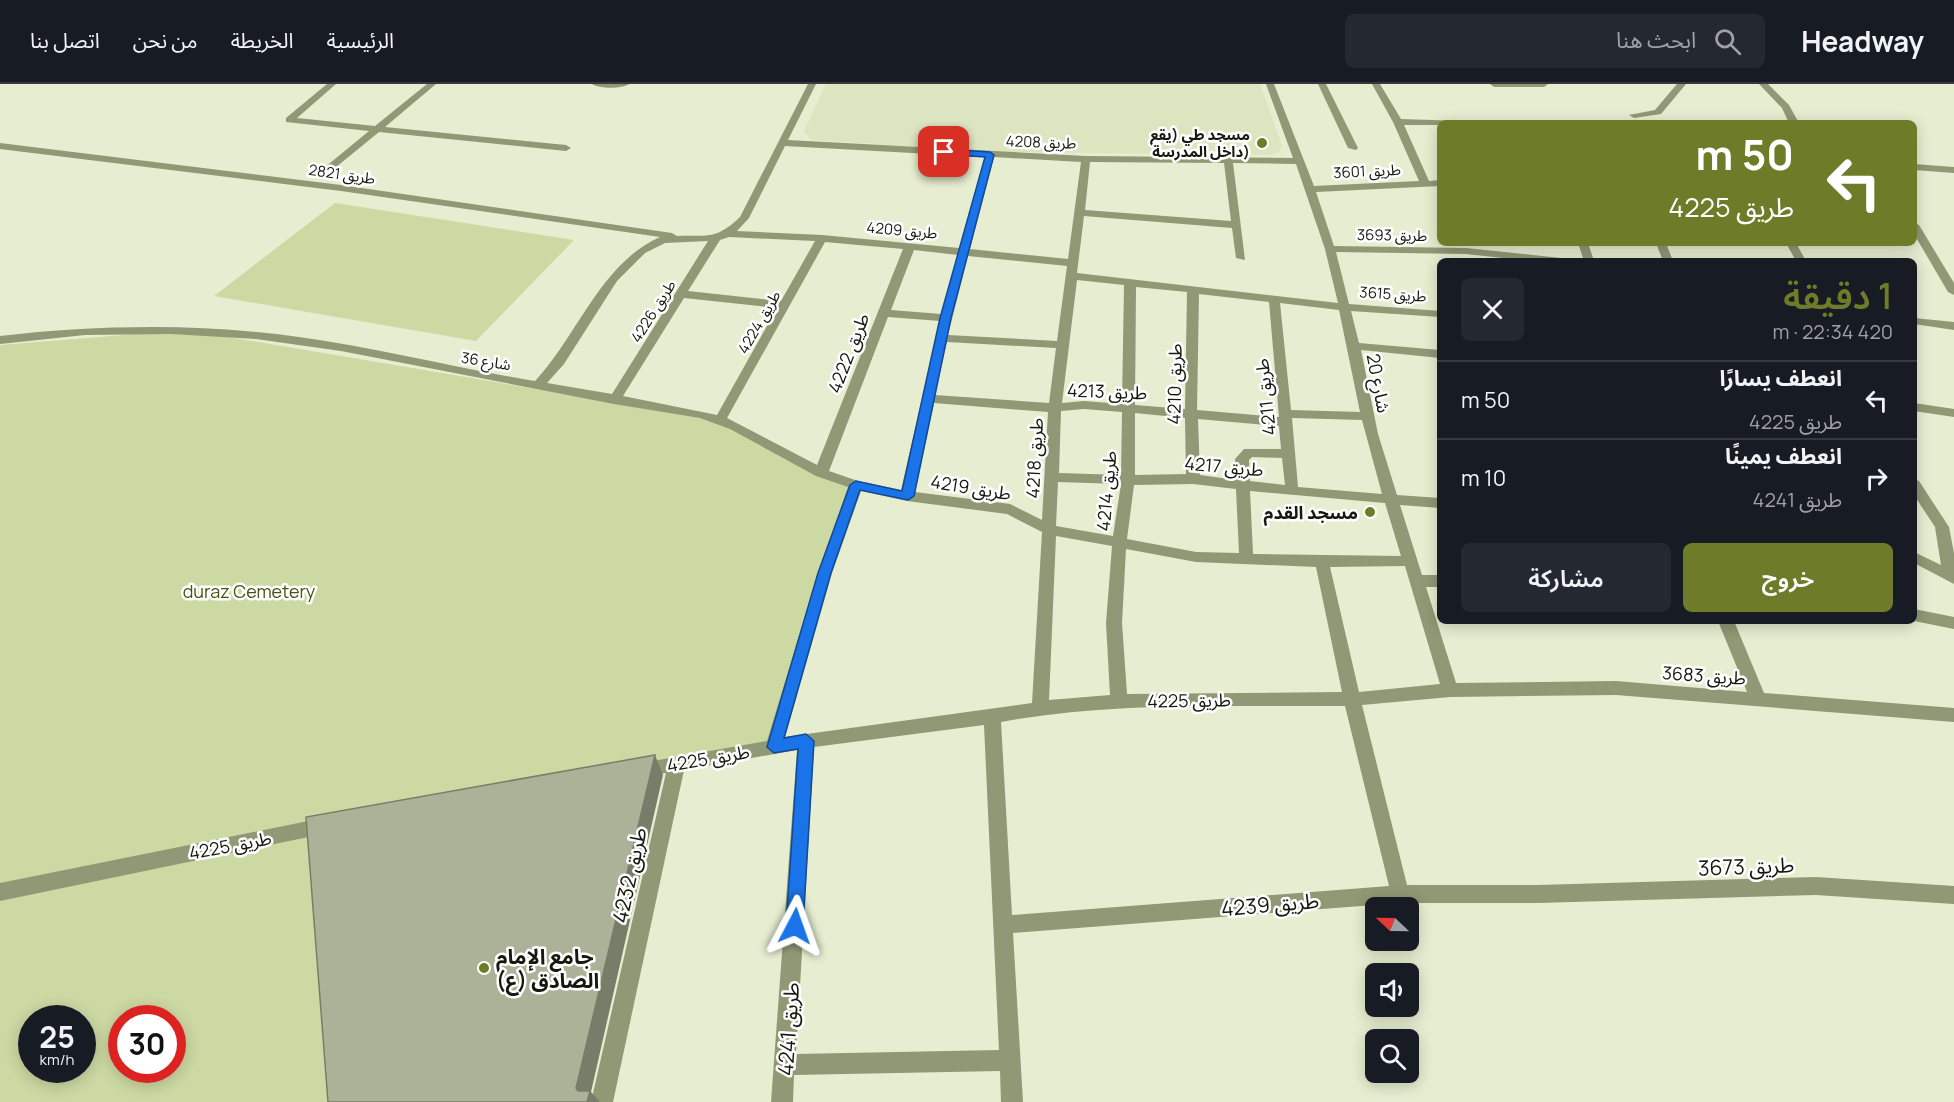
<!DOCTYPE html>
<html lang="ar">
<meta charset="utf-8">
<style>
:root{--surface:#171b24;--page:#242831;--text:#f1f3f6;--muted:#9ea1a6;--line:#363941;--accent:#6e7c29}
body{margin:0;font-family:Manrope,"Noto Sans Arabic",sans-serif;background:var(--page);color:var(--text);direction:rtl;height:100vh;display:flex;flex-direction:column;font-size:22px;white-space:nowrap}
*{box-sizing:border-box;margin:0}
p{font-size:20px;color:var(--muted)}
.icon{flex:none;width:33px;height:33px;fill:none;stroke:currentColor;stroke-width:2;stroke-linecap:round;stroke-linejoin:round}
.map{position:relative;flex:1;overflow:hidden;direction:ltr}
.details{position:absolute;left:1437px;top:174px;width:480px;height:366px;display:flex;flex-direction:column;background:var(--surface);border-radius:9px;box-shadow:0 3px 15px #0003;direction:rtl}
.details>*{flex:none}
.top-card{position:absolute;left:1437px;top:36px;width:480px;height:126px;border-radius:9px;box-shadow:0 3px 15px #0003;direction:rtl;background:#6e7c29;color:#fff;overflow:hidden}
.needle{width:39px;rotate:292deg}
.buttons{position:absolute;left:1365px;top:813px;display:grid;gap:12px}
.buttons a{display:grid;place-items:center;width:54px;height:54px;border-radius:9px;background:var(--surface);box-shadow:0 3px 15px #0003;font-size:30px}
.speed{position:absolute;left:18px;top:921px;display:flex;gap:12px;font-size:30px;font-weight:700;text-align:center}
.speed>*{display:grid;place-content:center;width:78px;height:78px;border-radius:50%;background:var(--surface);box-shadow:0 3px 15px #0003;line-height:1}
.speed small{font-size:15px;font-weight:400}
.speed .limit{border:9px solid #d22;background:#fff;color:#111}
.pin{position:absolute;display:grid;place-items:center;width:51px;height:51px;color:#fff;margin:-26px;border-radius:12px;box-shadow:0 3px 9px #0006}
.me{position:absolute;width:66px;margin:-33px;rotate:4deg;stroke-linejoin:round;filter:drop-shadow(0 0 4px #0008)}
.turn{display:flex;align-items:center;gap:21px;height:126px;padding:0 24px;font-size:27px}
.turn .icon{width:78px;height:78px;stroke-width:2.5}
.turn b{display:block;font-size:42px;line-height:51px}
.round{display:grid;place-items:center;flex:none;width:63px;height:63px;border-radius:9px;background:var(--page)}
.overview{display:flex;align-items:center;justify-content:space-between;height:102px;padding:0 24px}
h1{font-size:36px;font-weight:600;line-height:45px;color:var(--accent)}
.action{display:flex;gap:12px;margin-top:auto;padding:12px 24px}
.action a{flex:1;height:69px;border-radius:9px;background:var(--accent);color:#fff;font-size:24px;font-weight:600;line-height:69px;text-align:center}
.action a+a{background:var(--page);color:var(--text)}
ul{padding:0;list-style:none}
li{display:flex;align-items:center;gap:18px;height:78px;padding:0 24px;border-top:2px solid var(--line)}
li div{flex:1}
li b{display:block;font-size:22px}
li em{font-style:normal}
header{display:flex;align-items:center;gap:36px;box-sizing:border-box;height:84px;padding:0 30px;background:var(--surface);border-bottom:2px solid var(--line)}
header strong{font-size:28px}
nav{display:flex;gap:33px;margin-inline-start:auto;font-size:21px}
.search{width:420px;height:54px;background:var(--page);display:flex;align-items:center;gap:15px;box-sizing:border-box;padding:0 21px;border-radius:9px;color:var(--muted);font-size:22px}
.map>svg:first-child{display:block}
.built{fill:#dce4c0}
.green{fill:#cdd9a3;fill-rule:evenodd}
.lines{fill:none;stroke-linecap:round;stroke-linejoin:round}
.minor{fill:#909875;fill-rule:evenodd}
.shaded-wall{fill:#787d6a}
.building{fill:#acb297;stroke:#787d6a;stroke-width:1.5}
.route{fill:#1a73e8;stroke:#114b97;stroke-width:1.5}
.poi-dot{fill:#6e7c29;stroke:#fff;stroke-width:2}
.labels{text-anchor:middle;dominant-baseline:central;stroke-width:5;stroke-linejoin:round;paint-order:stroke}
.far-poi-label{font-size:15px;font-weight:bold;fill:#17190f;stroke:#fff;text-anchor:end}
.far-street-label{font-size:15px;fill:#17190f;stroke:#fff}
.street-label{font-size:18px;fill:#17190f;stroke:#fff}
.poi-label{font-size:18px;font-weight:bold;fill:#17190f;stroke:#fff;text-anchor:end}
.park-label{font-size:18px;fill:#485315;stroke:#fff}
.near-street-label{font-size:21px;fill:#17190f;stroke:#fff}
.near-poi-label{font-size:21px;font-weight:bold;fill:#17190f;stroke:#fff;text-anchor:start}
</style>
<header>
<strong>Headway</strong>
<div class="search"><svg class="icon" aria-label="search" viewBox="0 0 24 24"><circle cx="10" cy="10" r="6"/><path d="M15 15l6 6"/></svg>ابحث هنا</div>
<nav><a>الرئيسية</a><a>الخريطة</a><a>من نحن</a><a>اتصل بنا</a></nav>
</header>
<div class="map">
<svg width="1954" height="1018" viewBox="0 0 1954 1018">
<rect width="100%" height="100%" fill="#e6edd0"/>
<polygon class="built" points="826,0 1260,0 1282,62 1279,68 1268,71 1006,68 811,56 804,47"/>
<g class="green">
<polygon points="335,119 574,156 476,257 214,212"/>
<path d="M187,246L720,336L856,401L774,663L324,742L345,1018H0V261ZM32,934H82V986H32ZM122,934H172V986H122Z"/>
</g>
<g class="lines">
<g class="minor">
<polygon points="327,0 336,0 297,34 375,42 427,0 436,0 385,43 566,61 571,64 566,67 379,48 330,88 324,88 324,84 369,47 286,38 286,34"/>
<path d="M592,0H629C621,5 600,5 592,0Z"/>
<path d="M808,0H816L788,56L1086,72L1293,74L1266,0H1274L1314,102L1419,97L1393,38L1372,0H1380L1401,35L1463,37L1465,39H1440V41H1404L1429,97L1440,96V102L1316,108L1334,162L1466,164L1561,174L1566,177H1530L1466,170L1336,168L1349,220L1440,227V233L1351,227L1359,259L1440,266V274L1361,266L1378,350L1397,411L1440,414V424L1400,421L1422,491H1440V503H1426L1456,599L1616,597L1747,608L1718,537H1734L1764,609L1954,624V638L1616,611L1450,613L1362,621L1407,801H1538L1816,793L1954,802V820L1816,811L1538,819H1400L1013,849L1023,1018H1001L1000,987L794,991L793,1018H771L797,666L684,686L613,1018H591L666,689L641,693L635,691L632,686L635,681L641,679L767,657L818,489L848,403L816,392L730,345L700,334L614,320L341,267L256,255L171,250L85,251L0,260V252C100,241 199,239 299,253C378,264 456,284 535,297C578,251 601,179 660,153L341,107L0,65V59L341,101L672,149L677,152C708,151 716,156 740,133ZM785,62L985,73L959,164L822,151L737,147L749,134ZM994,73L1081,78L1068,175L970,165ZM1090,78L1224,79L1231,137L1085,126ZM1233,79L1296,80L1325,165L1338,219L1077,189L1084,132L1232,144L1236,174L1245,176ZM729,153L815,157L781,217L688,207L720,156ZM708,157L612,310L547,299L564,280L617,197L645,169L665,159ZM825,158L903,165L817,381L727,334ZM914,166L958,171L941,230L891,226ZM968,172L1067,182L1057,257L948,251ZM1077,196L1124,201L1122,320L1084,317L1062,319ZM1136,203L1187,208L1185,325L1135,321ZM1199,210L1269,218L1279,333L1197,326ZM684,214L777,224L717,331L623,312ZM1280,219L1339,226L1360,328L1291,326ZM888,233L940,237L901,406L858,397L829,387ZM947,258L1056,264L1049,319L935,311ZM934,319L1048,328L1042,436L1010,420L915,408ZM1084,325L1122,328L1121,391L1059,389L1061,327ZM1135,329L1185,334L1186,390L1135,391ZM1292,334L1362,336L1382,410L1298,403ZM1198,335L1279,342L1281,365H1244L1235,375L1236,396L1200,391ZM1252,373L1282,374L1285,401L1250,397L1249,376ZM1058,398L1121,400L1113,452L1056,442ZM1193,400L1236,405L1239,469L1196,468L1127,455L1134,401ZM861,407L907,417L1007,430L1042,448L1032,619L785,653L832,489ZM1250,407L1385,419L1401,472L1253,470ZM1056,452L1112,462L1106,539L1110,611L1049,616ZM1126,465L1196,478L1316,483L1342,608L1127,610L1122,539ZM1405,482L1440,600L1359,608L1330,483ZM1345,622L1389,802L1012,831L1001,638C1114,617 1231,623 1345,622ZM984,641L999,966L796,970L814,663Z"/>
<polygon points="1318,0 1326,0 1358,64 1356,66 1348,64"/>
<polygon points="1490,0 1548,0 1544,3 1494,3"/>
<polygon points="1677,0 1686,0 1661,30 1634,34 1629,31 1655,26"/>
<polygon points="1759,0 1768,0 1789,21 1799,39 1789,39 1782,24"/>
<polygon points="1914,80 1954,83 1954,89 1914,86"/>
<polygon points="1914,138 1919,141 1954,199 1954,211 1948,208 1914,150"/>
<polygon points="1578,159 1588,159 1594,177 1584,177"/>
<polygon points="1656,159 1666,159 1673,177 1663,177"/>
<polygon points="1786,159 1796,159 1806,177 1796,177"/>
<polygon points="1914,234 1954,238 1954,246 1914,240"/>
<polygon points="1914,319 1954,325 1954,333 1914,327"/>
<polygon points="1914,395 1919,397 1949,443 1954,469 1954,500 1914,479 1914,468 1941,481 1935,443 1914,411"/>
<polygon points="1914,525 1954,533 1954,545 1914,537"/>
<polygon points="328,733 334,735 337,741 334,747 328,749 0,817 0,799"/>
</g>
</g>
<polygon class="shaded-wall" points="655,671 663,691 591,1008 600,1018 587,1018 576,1004"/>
<polygon class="building" points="655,671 576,1004 578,1007 590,1007 587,1018 328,1018 306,733"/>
<polygon class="route" points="944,65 990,68 994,71 951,234 914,412 908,416 860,406 831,489 784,654 806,650 814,657 803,842 801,848 795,850 788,848 786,842 798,665 774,669 767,663 818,489 850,401 856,397 902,407 940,234 985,73 941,70"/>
<g class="poi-dot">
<circle cx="1262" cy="59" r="6"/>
<circle cx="1370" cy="428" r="6"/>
<circle cx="484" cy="884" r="6"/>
</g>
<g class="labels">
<g class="far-poi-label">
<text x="1250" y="50">مسجد طي (يقع<tspan x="1250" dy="17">داخل المدرسة)</tspan></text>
</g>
<g class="far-street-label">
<text transform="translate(1041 58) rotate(2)">طريق 4208</text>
<text transform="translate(1367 87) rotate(-3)">طريق 3601</text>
<text transform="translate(342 90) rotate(8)">طريق 2821</text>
<text transform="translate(902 146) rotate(5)">طريق 4209</text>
<text transform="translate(1392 151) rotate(1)">طريق 3693</text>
<text transform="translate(1393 210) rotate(4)">طريق 3615</text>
<text transform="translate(653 227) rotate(-58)">طريق 4226</text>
<text transform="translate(759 238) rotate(-60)">طريق 4224</text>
<text transform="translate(486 277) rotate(9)">شارع 36</text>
</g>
<g class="street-label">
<text transform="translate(848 269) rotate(-69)">طريق 4222</text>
<text transform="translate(1379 299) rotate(79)">شارع 20</text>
<text transform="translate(1174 300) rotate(-89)">طريق 4210</text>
<text transform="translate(1107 307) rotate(2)">طريق 4213</text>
<text transform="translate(1265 313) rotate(-96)">طريق 4211</text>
<text transform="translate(1034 374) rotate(-87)">طريق 4218</text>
<text transform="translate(1224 382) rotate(5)">طريق 4217</text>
<text transform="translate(971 403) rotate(9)">طريق 4219</text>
<text transform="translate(1106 407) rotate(-85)">طريق 4214</text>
<text transform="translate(1704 591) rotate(4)">طريق 3683</text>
<text transform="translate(1189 616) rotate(-1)">طريق 4225</text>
<text transform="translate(708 674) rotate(-10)">طريق 4225</text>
<text transform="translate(230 761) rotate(-11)">طريق 4225</text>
</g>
<g class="poi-label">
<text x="1358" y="428">مسجد القدم</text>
</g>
<g class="park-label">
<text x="249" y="507">duraz Cemetery</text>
</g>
<g class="near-street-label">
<text transform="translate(1746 782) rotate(-2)">طريق 3673</text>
<text transform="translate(629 791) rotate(-78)">طريق 4232</text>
<text transform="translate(1270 820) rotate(-5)">طريق 4239</text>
<text transform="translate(788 945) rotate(-86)">طريق 4241</text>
</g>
<g class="near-poi-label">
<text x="496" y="872">جامع الإمام<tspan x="496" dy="24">الصادق (ع)</tspan></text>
</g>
</g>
</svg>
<div class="buttons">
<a><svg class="needle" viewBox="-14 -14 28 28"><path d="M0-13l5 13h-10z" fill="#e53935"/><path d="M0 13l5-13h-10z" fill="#9ea1a6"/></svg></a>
<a><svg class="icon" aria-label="sound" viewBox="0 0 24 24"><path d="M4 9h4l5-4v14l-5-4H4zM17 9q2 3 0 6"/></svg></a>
<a><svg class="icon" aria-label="search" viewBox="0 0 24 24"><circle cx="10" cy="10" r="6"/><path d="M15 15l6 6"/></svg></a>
</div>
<div class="speed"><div>25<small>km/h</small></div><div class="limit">30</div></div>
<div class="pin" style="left:944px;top:68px;background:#d93025"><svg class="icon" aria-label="arrive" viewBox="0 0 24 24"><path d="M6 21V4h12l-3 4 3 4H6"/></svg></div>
<svg class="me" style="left:795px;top:842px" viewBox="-20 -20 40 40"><path d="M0-17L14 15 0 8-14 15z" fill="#1a73e8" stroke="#fff" stroke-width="4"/></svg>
<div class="top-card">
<div class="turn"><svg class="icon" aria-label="left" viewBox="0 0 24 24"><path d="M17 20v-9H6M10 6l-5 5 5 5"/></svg><div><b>50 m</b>طريق 4225</div></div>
</div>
<section class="details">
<div class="overview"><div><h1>1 دقيقة</h1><p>420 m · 22:34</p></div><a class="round"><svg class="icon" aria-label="close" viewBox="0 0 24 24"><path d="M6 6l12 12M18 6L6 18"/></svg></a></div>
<ul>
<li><svg class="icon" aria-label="left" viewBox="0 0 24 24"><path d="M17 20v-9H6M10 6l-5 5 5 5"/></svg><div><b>انعطف يسارًا</b><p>طريق 4225</p></div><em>50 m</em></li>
<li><svg class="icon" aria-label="right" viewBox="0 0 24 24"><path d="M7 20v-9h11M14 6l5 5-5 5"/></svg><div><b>انعطف يمينًا</b><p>طريق 4241</p></div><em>10 m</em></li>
</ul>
<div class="action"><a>خروج</a><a>مشاركة</a></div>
</section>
</div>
